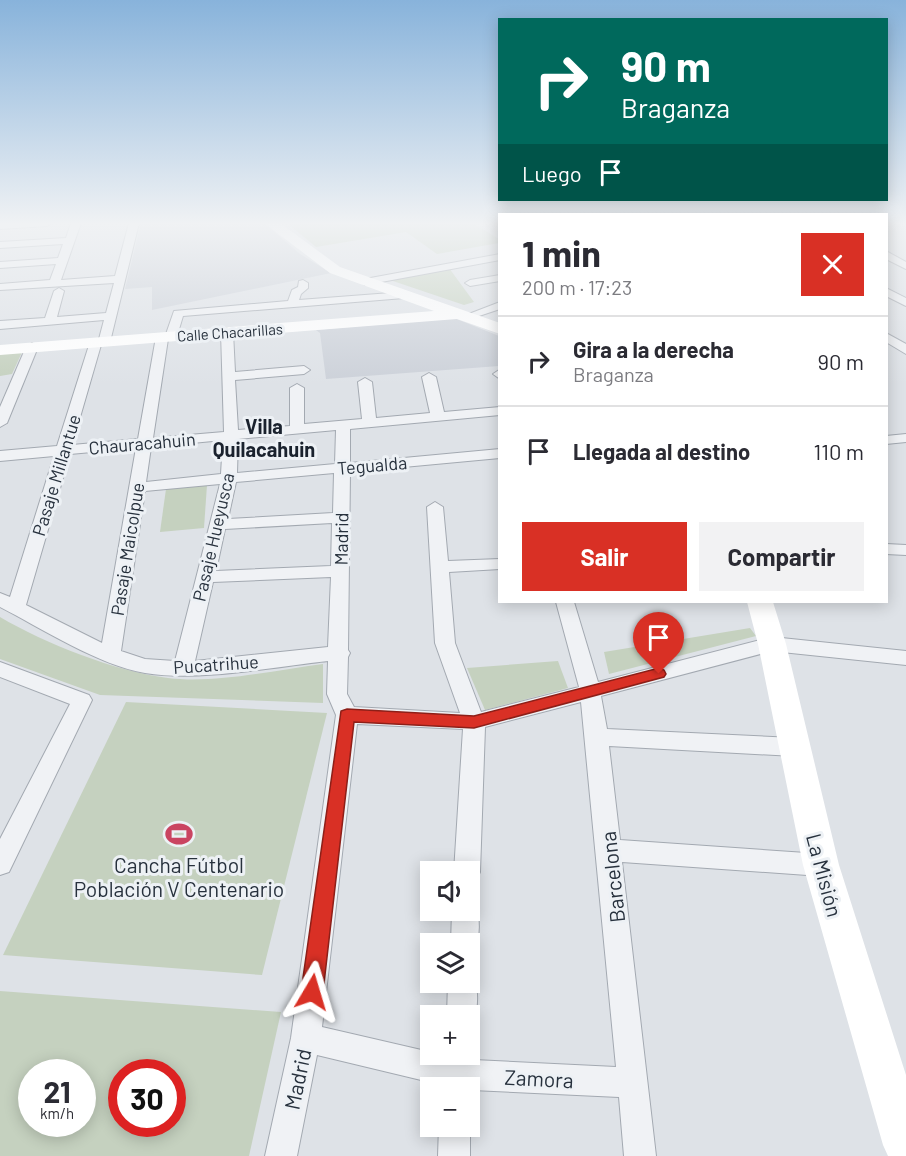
<!DOCTYPE html>
<html lang="es">
<meta charset="utf-8">
<style>
:root{--surface:#fff;--page:#f2f2f3;--text:#2b2b33;--muted:#7c7c81;--line:#e1e1e2;--accent:#d93025}
body{margin:0;font-family:Barlow,sans-serif;background:var(--page);color:var(--text);height:100vh;display:flex;flex-direction:column;font-size:22px;white-space:nowrap}
*{box-sizing:border-box;margin:0}
p{font-size:20px;color:var(--muted)}
.icon{flex:none;width:33px;height:33px;fill:none;stroke:currentColor;stroke-width:2;stroke-linecap:round;stroke-linejoin:round}
.map{position:relative;flex:1;overflow:hidden}
.details{position:absolute;left:498px;top:213px;width:390px;height:390px;display:flex;flex-direction:column;background:var(--surface);border-radius:0px;box-shadow:0 3px 15px #0003}
.details>*{flex:none}
.top-card{position:absolute;left:498px;top:18px;width:390px;height:183px;border-radius:0px;box-shadow:0 3px 15px #0003;background:#00695c;color:#fff;overflow:hidden}
.controls{position:absolute;left:420px;top:861px;display:grid;gap:12px}
.controls a{display:grid;place-items:center;width:60px;height:60px;border-radius:0px;background:var(--surface);box-shadow:0 3px 15px #0003;font-size:30px}
.speed{position:absolute;left:18px;top:1059px;display:flex;gap:12px;font-size:30px;font-weight:700;text-align:center}
.speed>*{display:grid;place-content:center;width:78px;height:78px;border-radius:50%;background:var(--surface);box-shadow:0 3px 15px #0003;line-height:1}
.speed small{font-size:15px;font-weight:400}
.speed .limit{border:9px solid #d22;background:#fff;color:#111}
.pin{position:absolute;display:grid;place-items:center;width:51px;height:51px;color:#fff;margin:-62px -26px;border-radius:50% 50% 50% 0;rotate:-45deg;box-shadow:0 0 6px #0007}
.pin .icon{rotate:45deg}
.me{position:absolute;width:66px;margin:-33px;rotate:7deg;stroke-linejoin:round;filter:drop-shadow(0 0 4px #0008)}
.turn{display:flex;align-items:center;gap:21px;height:126px;padding:0 24px;font-size:27px}
.turn .icon{width:78px;height:78px;stroke-width:2.5}
.turn b{display:block;font-size:42px;line-height:51px}
.then{display:flex;align-items:center;height:57px;padding:0 24px;background:#0003;gap:12px;font-size:22px}
.round{display:grid;place-items:center;flex:none;width:63px;height:63px;border-radius:0px;background:var(--page)}
.head{display:flex;align-items:center;justify-content:space-between;height:102px;padding:0 24px}
h1{font-size:36px;font-weight:700;line-height:45px}
.primary-button{display:flex;gap:12px;margin-top:auto;padding:12px 24px}
.primary-button a{flex:1;height:69px;border-radius:0px;background:var(--accent);color:#fff;font-size:24px;font-weight:700;line-height:69px;text-align:center}
.primary-button a+a{background:var(--page);color:var(--text)}
ul{padding:0;list-style:none}
li{display:flex;align-items:center;gap:18px;height:90px;padding:0 24px;border-top:2px solid var(--line)}
li div{flex:1}
li b{display:block;font-size:22px}
li em{font-style:normal}
.map>svg:first-child{display:block}
.built{fill:#ccd1d9}
.green{fill:#c5d1bf;fill-rule:evenodd}
.lines{fill:none;stroke-linecap:round;stroke-linejoin:round}
.street-casing{stroke:#a3a9b1;stroke-width:2}
.street{fill:#f0f2f5;fill-rule:evenodd}
.secondary{fill:#fff;fill-rule:evenodd}
.route{fill:#d93025;stroke:#8d1f18;stroke-width:1.5}
.labels{text-anchor:middle;dominant-baseline:central;stroke-width:6;stroke-linejoin:round;paint-order:stroke}
.far-street-label{font-size:15px;fill:#27313d;stroke:#edf1f5}
.street-label{font-size:18px;fill:#27313d;stroke:#edf1f5}
.neighbourhood-label{font-size:20px;font-weight:bold;fill:#1a222e;stroke:#edf1f5}
.near-poi-label{font-size:21px;fill:#27313d;stroke:#edf1f5}
.near-street-label{font-size:21px;fill:#27313d;stroke:#edf1f5}
</style>
<div class="map">
<svg width="906" height="1156" viewBox="0 0 906 1156">
<rect width="100%" height="100%" fill="#dee2e7"/>
<g class="built">
<polygon points="141,223 264,223 300,254 331,273 152,310 152,287 125,289"/>
<polygon points="454,318 499,336 499,366 326,379 320,333 316,330"/>
</g>
<g class="green">
<polygon points="287,223 481,223 476,225 499,239 499,243 437,254 406,232 316,247"/>
<polygon points="449,268 474,302 464,305 387,279"/>
<polygon points="23,350 12,374 0,376 0,352"/>
<polygon points="207,485 204,528 160,532 166,489"/>
<path d="M0,617C44,643 117,672 168,678C215,684 275,670 323,664V703L100,695L0,659Z"/>
<polygon points="750,628 756,636 609,674 604,652"/>
<polygon points="558,661 568,688 485,710 467,668"/>
<polygon points="126,702 327,713 262,975 3,955"/>
<path d="M0,991L281,1012L249,1156H0ZM32,1072H82V1124H32ZM172,1072V1124H122V1072Z"/>
</g>
<g class="lines">
<defs>
<g id="street">
<polygon points="0,223 52,223 47,226 0,229"/>
<path d="M71,223H81L61,280L115,276L129,223H139L110,342L108,345H101L72,445L138,439L156,337L158,334H166L174,311L288,301L292,290L298,287L299,281L303,280L308,283V288L301,294L299,300L404,292L410,295L404,298L183,316L177,336L175,339H168L153,438L224,432L221,332L227,328L233,332L235,372L304,366L310,370L304,374L235,380L238,430L290,426V388L297,384L304,388V424L362,419L358,382L365,378L372,382L376,418L430,413L422,377L429,373L436,377L444,412L500,407V415L350,429V463L500,449V458L350,472L348,650L350,653L348,657L347,694L354,707L460,713L435,643L427,507L435,502L443,507L448,561L500,559V569L449,572L455,643L481,712L579,687L556,602H574L598,682L772,637L906,651V665L772,651L601,696L607,729L794,738L802,741L805,747L802,753L794,756L609,746L620,840L821,854L830,857L834,865L830,873L821,876L622,862L656,1156H624L619,1097L472,1090L470,1095V1088H442V1085L317,1055L297,1156H265L291,1038L336,715L327,694L328,661C273,667 199,682 145,673C100,666 41,628 0,607V593L10,597L54,456L0,461V451L57,446L90,342L92,339H99L104,320L0,329V321L45,318L54,291L59,288L64,291L57,317L106,313L114,283L0,290V284L50,280L56,264L0,268V262L58,258L63,244L0,248V242L66,238ZM336,430L335,464L237,473L238,439ZM223,440L221,474L146,482L151,447ZM136,448L102,643L26,605L70,454ZM334,473L333,513L228,519L236,482ZM220,484L175,661L145,659L121,651L145,491ZM332,523L331,566L216,571L225,529ZM331,577L328,647L195,661L213,582ZM581,702L616,1067L474,1060L470,1044V1054H430V1052L322,1027L357,724L463,729L454,872H470V882L476,880L480,872L485,727Z"/>
<polygon points="886,251 906,262 906,269 886,259"/>
<polygon points="500,254 500,260 365,285 360,282 365,279"/>
<polygon points="500,275 500,281 470,286 465,283 470,280"/>
<polygon points="886,288 906,298 906,306 886,296"/>
<polygon points="500,302 500,309 467,320 461,317"/>
<polygon points="886,333 906,344 906,354 886,342"/>
<polygon points="32,343 38,347 7,423 0,427 0,407 26,347"/>
<polygon points="499,370 500,370 500,379 493,374"/>
<polygon points="906,434 906,442 886,444 886,436"/>
<polygon points="886,544 906,545 906,555 886,554"/>
<polygon points="0,662 89,695 92,700 9,872 0,875 0,839 70,704 0,677"/>
<path d="M470,900L474,902C481,916 480,938 474,953L470,955V944H451L452,910H470Z"/>
<path d="M470,971C480,982 479,1015 470,1027V1016H447L448,982H470Z"/>
<polygon points="470,1123 470,1156 438,1156 439,1126 470,1126"/>
</g>
</defs>
<use href="#street" class="street-casing"/>
<use href="#street" class="street"/>
<g class="secondary">
<polygon points="264,223 280,223 340,267 500,323 500,334 457,319 0,355 0,345 434,311 330,273"/>
<polygon points="747,602 773,602 786,644 839,865 906,1075 906,1156 888,1156 883,1145 803,865 758,644"/>
</g>
</g>
<linearGradient id="sky" x2="0" y2="1"><stop stop-color="#88b3db"/><stop offset="0.58" stop-color="#f0f2f4"/><stop offset="1" stop-color="#f0f2f4" stop-opacity="0"/></linearGradient>
<rect width="906" height="385" fill="url(#sky)"/>
<polygon class="route" points="659,668 664,670 666,674 664,677 474,728 354,722 323,992 319,999 312,1002 304,999 301,992 341,711 347,709 474,716"/>
<defs>
<symbol id="stadium-bare" viewBox="-9 -9 18 18"><path d="M0-5a6.5 5 0 1 0 0 10a6.5 5 0 1 0 0-10ZM-3.5-1.8h7v3.6h-7Z" fill="#ca4461" stroke="#edf1f5" stroke-width="2.5" paint-order="stroke"/></symbol>
</defs>
<g fill-rule="evenodd">
<use href="#stadium-bare" x="160" y="815" width="38" height="38"/>
</g>
<g class="labels">
<g class="far-street-label">
<text transform="translate(230 332) rotate(-4)">Calle Chacarillas</text>
</g>
<g class="street-label">
<text transform="translate(142 443) rotate(-5)">Chauracahuin</text>
<text transform="translate(372 465) rotate(-5)">Tegualda</text>
<text transform="translate(56 475) rotate(-73)">Pasaje Millantue</text>
<text transform="translate(213 537) rotate(-77)">Pasaje Hueyusca</text>
<text transform="translate(341 539) rotate(-89)">Madrid</text>
<text transform="translate(127 549) rotate(-81)">Pasaje Maicolpue</text>
<text transform="translate(216 664) rotate(-4)">Pucatrihue</text>
</g>
<g class="neighbourhood-label">
<text x="264" y="426">Villa<tspan x="264" dy="23">Quilacahuin</tspan></text>
</g>
<g class="near-poi-label">
<text x="179" y="864">Cancha Fútbol<tspan x="179" dy="24">Población V Centenario</tspan></text>
</g>
<g class="near-street-label">
<text transform="translate(825 875) rotate(75)">La Misión</text>
<text transform="translate(612 877) rotate(-96)">Barcelona</text>
<text transform="translate(539 1078) rotate(3)">Zamora</text>
<text transform="translate(297 1079) rotate(-78)">Madrid</text>
</g>
</g>
</svg>
<div class="controls">
<a><svg class="icon" aria-label="sound" viewBox="0 0 24 24"><path d="M4 9h4l5-4v14l-5-4H4zM17 9q2 3 0 6"/></svg></a>
<a><svg class="icon" aria-label="layers" viewBox="0 0 24 24"><path d="M12 4l9 5-9 5-9-5zM3 14l9 5 9-5"/></svg></a>
<a>+</a>
<a>−</a>
</div>
<div class="speed"><div>21<small>km/h</small></div><div class="limit">30</div></div>
<div class="pin" style="left:659px;top:674px;background:#d93025"><svg class="icon" aria-label="arrive" viewBox="0 0 24 24"><path d="M6 21V4h12l-3 4 3 4H6"/></svg></div>
<svg class="me" style="left:312px;top:992px" viewBox="-20 -20 40 40"><path d="M0-17L14 15 0 8-14 15z" fill="#d93025" stroke="#fff" stroke-width="4"/></svg>
<div class="top-card">
<div class="turn"><svg class="icon" aria-label="right" viewBox="0 0 24 24"><path d="M7 20v-9h11M14 6l5 5-5 5"/></svg><div><b>90 m</b>Braganza</div></div>
<div class="then">Luego<svg class="icon" aria-label="arrive" viewBox="0 0 24 24"><path d="M6 21V4h12l-3 4 3 4H6"/></svg></div>
</div>
<section class="details">
<div class="head"><div><h1>1 min</h1><p>200 m · 17:23</p></div><a class="round" style="background:#d93025;color:#fff"><svg class="icon" aria-label="close" viewBox="0 0 24 24"><path d="M6 6l12 12M18 6L6 18"/></svg></a></div>
<ul>
<li><svg class="icon" aria-label="right" viewBox="0 0 24 24"><path d="M7 20v-9h11M14 6l5 5-5 5"/></svg><div><b>Gira a la derecha</b><p>Braganza</p></div><em>90 m</em></li>
<li><svg class="icon" aria-label="arrive" viewBox="0 0 24 24"><path d="M6 21V4h12l-3 4 3 4H6"/></svg><div><b>Llegada al destino</b></div><em>110 m</em></li>
</ul>
<div class="primary-button"><a>Salir</a><a>Compartir</a></div>
</section>
</div>
